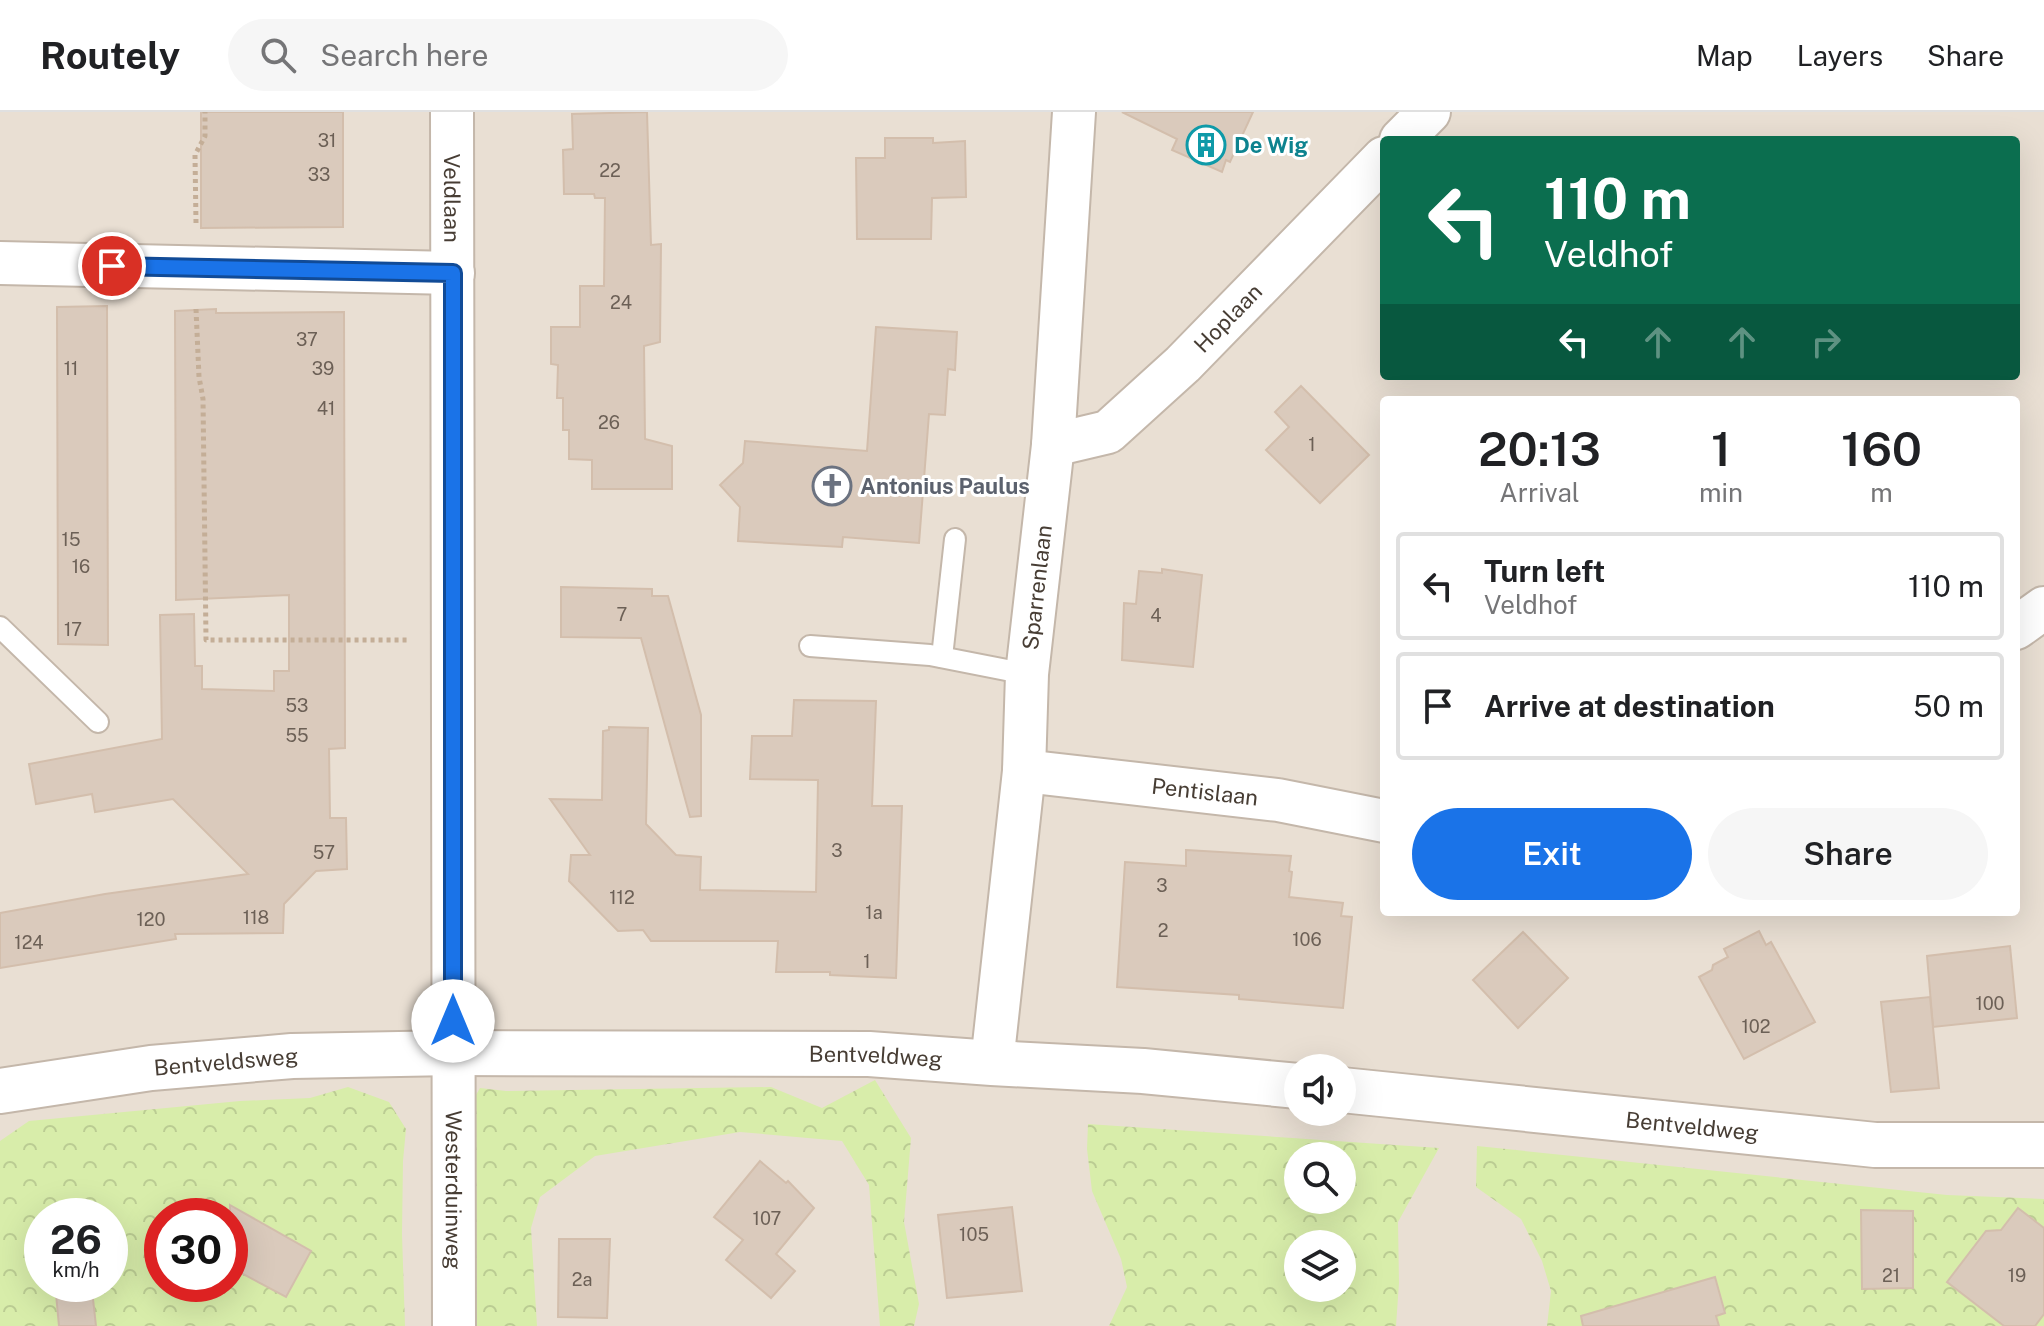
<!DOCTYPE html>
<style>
:root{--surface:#fff;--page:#f6f6f6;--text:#202124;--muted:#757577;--line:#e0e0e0;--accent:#1a73e8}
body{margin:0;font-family:"Public Sans",sans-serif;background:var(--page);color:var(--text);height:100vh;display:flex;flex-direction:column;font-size:30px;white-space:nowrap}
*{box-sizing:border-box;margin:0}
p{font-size:26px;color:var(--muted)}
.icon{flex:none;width:44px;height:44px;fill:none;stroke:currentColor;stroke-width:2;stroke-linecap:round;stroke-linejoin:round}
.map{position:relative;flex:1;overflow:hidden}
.side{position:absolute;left:1380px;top:284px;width:640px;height:520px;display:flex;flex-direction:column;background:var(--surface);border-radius:8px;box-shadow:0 8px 32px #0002}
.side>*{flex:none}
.guide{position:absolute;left:1380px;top:24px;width:640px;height:244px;border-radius:8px;box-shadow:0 8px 32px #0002;background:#0b6e4f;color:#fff;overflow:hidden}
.fabs{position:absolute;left:1284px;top:942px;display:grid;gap:16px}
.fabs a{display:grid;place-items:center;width:72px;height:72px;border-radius:50%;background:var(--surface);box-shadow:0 8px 32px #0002;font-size:40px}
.speed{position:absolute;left:24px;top:1086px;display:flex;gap:16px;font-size:40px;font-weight:700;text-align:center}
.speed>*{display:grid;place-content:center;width:104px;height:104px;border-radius:50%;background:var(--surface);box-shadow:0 8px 32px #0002;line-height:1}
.speed small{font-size:20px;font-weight:400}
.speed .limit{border:12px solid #d22;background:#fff;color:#111}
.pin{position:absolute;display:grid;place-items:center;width:68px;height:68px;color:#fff;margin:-34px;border:4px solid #fff;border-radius:50%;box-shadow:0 2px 8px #0007}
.me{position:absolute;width:88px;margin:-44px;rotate:0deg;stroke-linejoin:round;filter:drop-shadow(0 0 6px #0008)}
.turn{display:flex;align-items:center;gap:28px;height:168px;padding:0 32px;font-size:36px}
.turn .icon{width:104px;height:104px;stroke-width:2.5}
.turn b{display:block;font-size:56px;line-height:68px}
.lanes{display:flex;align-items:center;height:76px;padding:0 32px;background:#0003;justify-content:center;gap:40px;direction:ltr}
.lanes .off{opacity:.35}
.eta{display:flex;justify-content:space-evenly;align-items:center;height:136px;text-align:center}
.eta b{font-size:48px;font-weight:600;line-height:56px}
.cta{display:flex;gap:16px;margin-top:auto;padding:16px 32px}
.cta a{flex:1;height:92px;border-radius:48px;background:var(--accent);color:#fff;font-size:32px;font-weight:600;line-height:92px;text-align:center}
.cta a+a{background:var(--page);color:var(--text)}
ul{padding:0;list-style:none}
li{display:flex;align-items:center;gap:24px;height:108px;margin:0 16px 12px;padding:0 16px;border:4px solid var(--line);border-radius:8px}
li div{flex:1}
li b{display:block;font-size:30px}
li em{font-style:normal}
header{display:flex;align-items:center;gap:48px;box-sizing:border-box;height:112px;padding:0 40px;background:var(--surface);border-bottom:2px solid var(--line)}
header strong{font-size:38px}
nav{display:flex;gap:44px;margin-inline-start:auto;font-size:28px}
.search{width:560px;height:72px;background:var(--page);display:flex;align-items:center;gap:20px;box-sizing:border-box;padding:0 28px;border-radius:44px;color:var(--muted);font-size:30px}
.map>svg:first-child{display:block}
.residential{fill:#e9dfd3;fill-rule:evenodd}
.forest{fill:url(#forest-crowns);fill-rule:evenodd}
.building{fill:#dacabc;stroke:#d3beac;stroke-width:2}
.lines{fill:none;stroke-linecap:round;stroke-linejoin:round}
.service-casing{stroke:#c4b7aa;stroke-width:24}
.minor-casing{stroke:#c4b7aa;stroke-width:46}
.tertiary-casing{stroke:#c4b7aa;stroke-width:48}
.path{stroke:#c4ae97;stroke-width:5;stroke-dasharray:4 4;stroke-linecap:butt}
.service{stroke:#fff;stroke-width:20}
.minor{stroke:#fff;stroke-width:42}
.tertiary{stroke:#fff;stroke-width:44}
.route-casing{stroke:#114b97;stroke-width:20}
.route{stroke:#1a73e8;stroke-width:14}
.labels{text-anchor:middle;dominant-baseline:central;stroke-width:6;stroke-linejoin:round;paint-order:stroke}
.number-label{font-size:18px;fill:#6c6056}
.culture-label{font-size:22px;font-weight:bold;fill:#0d838f;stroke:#fff;text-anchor:start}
.street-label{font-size:22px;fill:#473d34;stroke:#fff}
.worship-label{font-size:22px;font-weight:bold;fill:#5b616d;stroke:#fff;text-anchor:start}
</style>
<header>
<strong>Routely</strong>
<div class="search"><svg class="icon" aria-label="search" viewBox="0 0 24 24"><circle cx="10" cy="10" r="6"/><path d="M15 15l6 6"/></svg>Search here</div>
<nav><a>Map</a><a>Layers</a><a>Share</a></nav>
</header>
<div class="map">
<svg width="2044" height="1214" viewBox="0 0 2044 1214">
<defs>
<pattern id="forest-crowns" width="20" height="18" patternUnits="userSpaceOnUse" patternTransform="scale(2)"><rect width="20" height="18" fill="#d8edaa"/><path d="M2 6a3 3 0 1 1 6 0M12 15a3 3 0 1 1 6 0" fill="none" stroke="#bbcc93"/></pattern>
</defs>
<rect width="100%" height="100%" fill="#f4eee5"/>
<path class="residential" d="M0,0H2044V1214H0ZM1384,28H2016V264H1384ZM1384,288H2016V800H1384ZM1298,956H1342V1000H1298ZM1298,1044H1342V1088H1298ZM42,1104H110V1172H42ZM162,1104H230V1172H162ZM1298,1132H1342V1176H1298Z"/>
<g class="forest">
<polygon points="875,968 911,1026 904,1110 919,1192 914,1214 880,1214 869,1073 842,1029 740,1020 595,1044 540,1085 531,1116 537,1214 473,1214 473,988 480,976 506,979 771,975 822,996"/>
<path d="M348,975L389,990L406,1017L403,1049L402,1122L405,1214H0V1029L29,1009L240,989L310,986ZM42,1104H110V1172H42ZM162,1104H230V1172H162Z"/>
<path d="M1088,1012L1439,1036L1398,1110L1399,1171L1396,1214H1109L1127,1175L1121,1147L1092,1079L1087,1037ZM1298,1044H1342V1088H1298ZM1298,1132H1342V1176H1298Z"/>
<polygon points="1477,1034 1947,1083 2044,1087 2044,1214 1547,1214 1551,1179 1542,1149 1521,1107 1476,1075"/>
</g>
<g class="building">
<polygon points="201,0 343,0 343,115 201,116"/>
<polygon points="647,0 651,133 661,132 660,230 644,234 645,327 672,334 672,377 592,377 592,348 569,347 569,318 563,318 563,286 557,286 558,253 551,252 551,215 580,215 580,174 604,174 605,86 595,86 594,82 564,82 563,38 573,37 572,2"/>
<polygon points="1122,0 1253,0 1230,50 1226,48 1222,60 1172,38 1177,27"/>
<polygon points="885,26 933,26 933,31 965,29 966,85 932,86 931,127 857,127 856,46 885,46"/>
<polygon points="107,194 108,533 58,532 57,195"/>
<polygon points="216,197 216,201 344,200 345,636 329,637 330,706 346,706 347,757 316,759 284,792 283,821 175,822 176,827 0,856 0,801 105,782 248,762 173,687 95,700 92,682 36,692 29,652 162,627 160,503 194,502 195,554 202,554 202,577 274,579 274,559 289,559 289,483 176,488 175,199"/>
<polygon points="876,215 957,220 955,258 948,257 945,303 929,302 919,431 843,425 842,435 738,429 740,395 720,373 743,351 745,329 867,339"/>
<polygon points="1301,274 1369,343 1320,391 1266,338 1289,315 1275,300"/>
<polygon points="1162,457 1202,463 1193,555 1122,548 1124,491 1136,492 1139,459 1162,461"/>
<polygon points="561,475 652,477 652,484 668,484 701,603 701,704 690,705 641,526 561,525"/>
<polygon points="794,588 876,589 872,694 902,694 896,866 830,863 830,860 776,860 778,829 651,829 643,818 618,819 569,769 571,743 590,743 550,687 602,688 603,619 609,618 609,615 648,616 646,712 676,743 701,745 700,778 816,780 818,668 750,667 752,624 792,624"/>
<polygon points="1186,738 1291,744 1289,759 1292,760 1289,785 1343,791 1341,804 1352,805 1343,896 1239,887 1239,883 1117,875 1125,750 1186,754"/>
<polygon points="1759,819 1766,833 1771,830 1815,910 1744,947 1699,865 1712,858 1713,853 1728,845 1724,837"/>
<polygon points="1523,820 1568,866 1518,916 1473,868"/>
<polygon points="2010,834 2017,906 1933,915 1927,844"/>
<polygon points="1930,885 1939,976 1891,980 1881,890"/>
<polygon points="760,1049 786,1071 788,1069 814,1096 776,1142 795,1159 771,1186 726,1148 743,1128 714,1105"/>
<polygon points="230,1093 311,1139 286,1185 230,1155"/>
<polygon points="1012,1095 1022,1179 947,1186 938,1103"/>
<polygon points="2018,1096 2044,1116 2044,1202 2035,1214 2004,1214 1947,1170 1986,1119 2001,1118"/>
<polygon points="1861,1098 1913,1099 1913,1176 1862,1177"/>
<polygon points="559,1127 610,1127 607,1206 558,1205"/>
<polygon points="1715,1165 1725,1201 1716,1204 1719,1214 1583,1214 1581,1204"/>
<polygon points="92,1178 96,1214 59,1214 56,1182"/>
</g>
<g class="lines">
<defs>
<g id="service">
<polyline points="0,515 98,610"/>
<polyline points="810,534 930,543 1027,562"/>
<polyline points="942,545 955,427"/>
</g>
<g id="minor">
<path id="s1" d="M452,0L454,1214"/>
<polyline points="1401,28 1429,0"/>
<polyline points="0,151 453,161"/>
<path id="s2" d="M1053,333L1108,320L1183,252L1384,46"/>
<polyline points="2016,516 2044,496"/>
<path id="s3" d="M1024,659L1278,688L1384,709"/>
<path id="s4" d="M992,951L1024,659L1027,562L1053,333L1074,0"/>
</g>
<g id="tertiary">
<path id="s5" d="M1342,978L1875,1033H2044"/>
<path id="s6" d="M0,979L151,956L292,944L453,941L869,942L992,951L1143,959L1298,974"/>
</g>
</defs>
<use href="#service" class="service-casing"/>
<use href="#minor" class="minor-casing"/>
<use href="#tertiary" class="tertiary-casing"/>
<g class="path">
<polyline points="196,111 195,43 205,24 205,0"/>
<polyline points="196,197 199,265 203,287 206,528 408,528"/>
</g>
<use href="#service" class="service"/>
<use href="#minor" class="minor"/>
<use href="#tertiary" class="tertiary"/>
</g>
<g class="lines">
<defs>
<polyline id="route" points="112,154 453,161 453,909"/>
</defs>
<use href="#route" class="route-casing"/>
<use href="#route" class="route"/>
</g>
<defs>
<symbol id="building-ring" viewBox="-11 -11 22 22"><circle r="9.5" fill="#fff" stroke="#0f9aa8" stroke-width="1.5"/><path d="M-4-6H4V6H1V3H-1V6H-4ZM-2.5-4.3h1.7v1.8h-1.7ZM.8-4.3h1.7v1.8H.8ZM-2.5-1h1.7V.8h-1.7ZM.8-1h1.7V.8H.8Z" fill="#0f9aa8"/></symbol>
<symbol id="church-ring" viewBox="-11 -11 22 22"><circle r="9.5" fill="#fff" stroke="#6b7280" stroke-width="1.5"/><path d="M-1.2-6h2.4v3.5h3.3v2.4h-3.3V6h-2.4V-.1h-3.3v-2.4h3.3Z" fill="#6b7280"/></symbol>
</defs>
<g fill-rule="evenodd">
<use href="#building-ring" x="1184" y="11" width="44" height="44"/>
<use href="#church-ring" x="810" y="352" width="44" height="44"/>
</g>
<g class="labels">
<g class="number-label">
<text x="327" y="28">31</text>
<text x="610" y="58">22</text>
<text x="319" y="62">33</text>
<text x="621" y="190">24</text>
<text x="307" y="227">37</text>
<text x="71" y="256">11</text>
<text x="323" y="256">39</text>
<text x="326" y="296">41</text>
<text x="609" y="310">26</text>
<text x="1312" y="332">1</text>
<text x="71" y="427">15</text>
<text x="81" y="454">16</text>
<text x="622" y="502">7</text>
<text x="1156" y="503">4</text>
<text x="73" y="517">17</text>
<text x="297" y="593">53</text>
<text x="297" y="623">55</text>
<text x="837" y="738">3</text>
<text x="324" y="740">57</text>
<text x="1162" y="773">3</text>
<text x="622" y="785">112</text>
<text x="874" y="800">1a</text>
<text x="256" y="805">118</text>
<text x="151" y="807">120</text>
<text x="1163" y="818">2</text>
<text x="1307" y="827">106</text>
<text x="29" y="830">124</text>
<text x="867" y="849">1</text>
<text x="1990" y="891">100</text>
<text x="1756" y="914">102</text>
<text x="767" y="1106">107</text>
<text x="974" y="1122">105</text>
<text x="1891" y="1163">21</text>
<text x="2017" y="1163">19</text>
<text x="582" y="1167">2a</text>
</g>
<g class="culture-label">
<text x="1234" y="33">De Wig</text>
</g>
<g class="street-label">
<text stroke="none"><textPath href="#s1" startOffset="86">Veldlaan</textPath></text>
<text stroke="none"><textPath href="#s2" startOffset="222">Hoplaan</textPath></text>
<text stroke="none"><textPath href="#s4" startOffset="478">Sparrenlaan</textPath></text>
<text stroke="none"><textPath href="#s3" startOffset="182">Pentislaan</textPath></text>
<text stroke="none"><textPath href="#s6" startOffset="878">Bentveldweg</textPath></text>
<text stroke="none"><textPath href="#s6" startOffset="228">Bentveldsweg</textPath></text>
<text stroke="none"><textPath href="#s5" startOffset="352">Bentveldweg</textPath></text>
<text stroke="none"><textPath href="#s1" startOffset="1078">Westerduinweg</textPath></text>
</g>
<g class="worship-label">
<text x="860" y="374">Antonius Paulus</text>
</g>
</g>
</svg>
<div class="fabs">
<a><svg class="icon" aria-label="sound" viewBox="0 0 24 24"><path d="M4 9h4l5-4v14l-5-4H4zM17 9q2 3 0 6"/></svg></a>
<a><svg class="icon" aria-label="search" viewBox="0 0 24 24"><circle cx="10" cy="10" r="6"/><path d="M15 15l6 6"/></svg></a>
<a><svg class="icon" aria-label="layers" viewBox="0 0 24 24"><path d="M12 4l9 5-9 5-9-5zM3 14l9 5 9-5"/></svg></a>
</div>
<div class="speed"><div>26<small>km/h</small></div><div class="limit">30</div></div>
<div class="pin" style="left:112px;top:154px;background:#d93025"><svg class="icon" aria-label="arrive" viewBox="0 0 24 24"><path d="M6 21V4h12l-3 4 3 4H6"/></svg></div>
<svg class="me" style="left:453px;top:909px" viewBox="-20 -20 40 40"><circle r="19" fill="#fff"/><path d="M0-13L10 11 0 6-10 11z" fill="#1a73e8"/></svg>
<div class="guide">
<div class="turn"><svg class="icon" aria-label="left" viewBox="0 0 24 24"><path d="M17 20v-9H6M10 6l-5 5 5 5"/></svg><div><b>110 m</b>Veldhof</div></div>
<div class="lanes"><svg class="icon" aria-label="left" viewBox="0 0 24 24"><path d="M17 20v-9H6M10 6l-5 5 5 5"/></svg><svg class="icon off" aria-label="ahead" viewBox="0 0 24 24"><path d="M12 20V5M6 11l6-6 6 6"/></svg><svg class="icon off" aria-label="ahead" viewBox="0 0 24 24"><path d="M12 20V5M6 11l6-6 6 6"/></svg><svg class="icon off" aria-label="right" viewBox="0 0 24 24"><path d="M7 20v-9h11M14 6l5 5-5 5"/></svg></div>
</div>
<section class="side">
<div class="eta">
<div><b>20:13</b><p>Arrival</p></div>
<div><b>1</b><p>min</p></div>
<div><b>160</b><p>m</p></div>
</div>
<ul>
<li><svg class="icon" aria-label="left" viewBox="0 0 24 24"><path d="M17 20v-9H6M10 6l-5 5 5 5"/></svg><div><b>Turn left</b><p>Veldhof</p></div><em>110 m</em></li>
<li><svg class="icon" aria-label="arrive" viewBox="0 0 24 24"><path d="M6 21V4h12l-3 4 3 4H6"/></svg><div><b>Arrive at destination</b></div><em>50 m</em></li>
</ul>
<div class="cta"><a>Exit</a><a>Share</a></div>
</section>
</div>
